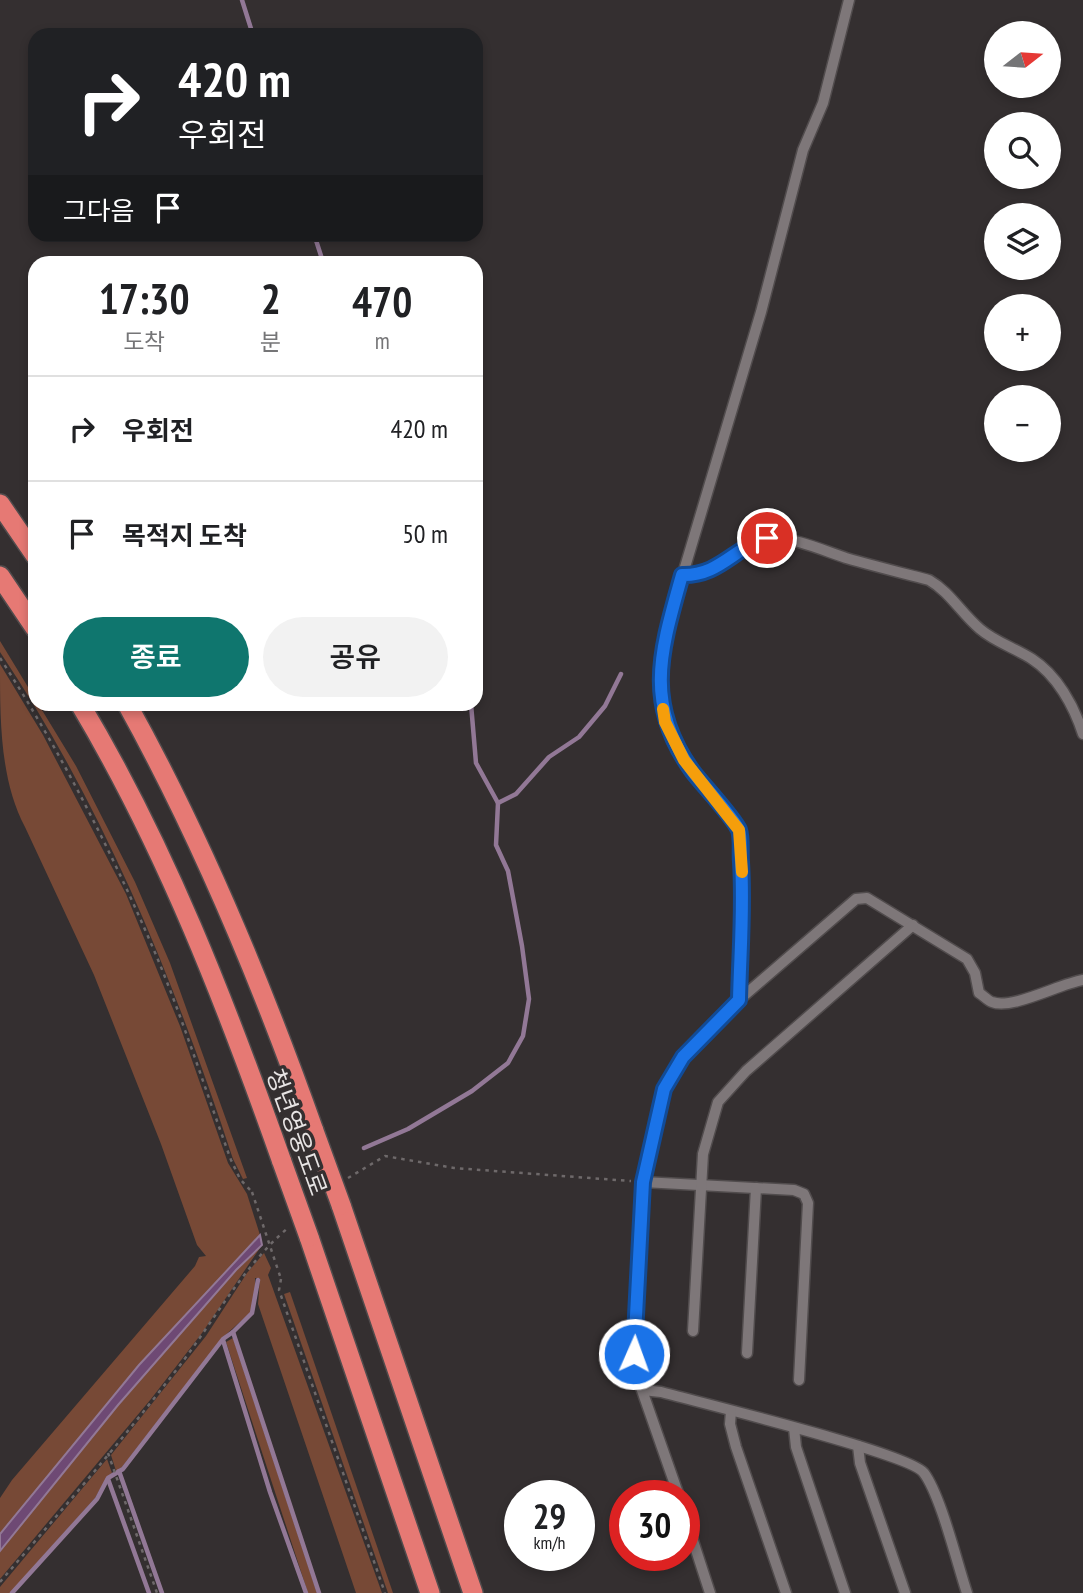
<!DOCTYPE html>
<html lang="ko">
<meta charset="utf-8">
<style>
:root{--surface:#fff;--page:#f2f2f2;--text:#202124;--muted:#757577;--line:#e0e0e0;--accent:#0f766e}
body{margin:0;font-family:"PT Sans Narrow","Noto Sans KR",sans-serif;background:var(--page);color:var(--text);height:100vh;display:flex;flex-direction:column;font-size:26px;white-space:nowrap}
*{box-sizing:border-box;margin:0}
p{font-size:23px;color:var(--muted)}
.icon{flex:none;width:38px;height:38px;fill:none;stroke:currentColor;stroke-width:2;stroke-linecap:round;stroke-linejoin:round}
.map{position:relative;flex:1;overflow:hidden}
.sheet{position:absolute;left:28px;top:256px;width:455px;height:455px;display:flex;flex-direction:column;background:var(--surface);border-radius:21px;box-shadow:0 4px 10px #0003}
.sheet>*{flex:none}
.hud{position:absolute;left:28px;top:28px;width:455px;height:214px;border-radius:21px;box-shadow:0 4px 10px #0003;background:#202124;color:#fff;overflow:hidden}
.needle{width:46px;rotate:73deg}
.controls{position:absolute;left:984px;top:21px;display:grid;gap:14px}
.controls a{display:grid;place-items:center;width:77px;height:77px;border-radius:50%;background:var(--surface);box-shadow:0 4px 10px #0003;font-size:35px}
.speed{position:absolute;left:504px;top:1480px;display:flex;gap:14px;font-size:35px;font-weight:700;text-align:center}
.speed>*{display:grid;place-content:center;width:91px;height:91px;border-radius:50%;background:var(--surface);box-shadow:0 4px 10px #0003;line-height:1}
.speed small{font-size:18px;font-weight:400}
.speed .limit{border:10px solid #d22;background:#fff;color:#111}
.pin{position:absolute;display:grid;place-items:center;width:60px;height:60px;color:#fff;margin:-30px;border:4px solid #fff;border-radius:50%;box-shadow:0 2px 7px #0007}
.me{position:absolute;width:77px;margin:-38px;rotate:2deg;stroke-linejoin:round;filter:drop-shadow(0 0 5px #0008)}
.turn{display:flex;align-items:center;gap:24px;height:147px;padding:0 35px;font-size:32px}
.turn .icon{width:91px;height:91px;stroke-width:2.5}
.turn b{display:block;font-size:49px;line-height:60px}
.then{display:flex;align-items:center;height:66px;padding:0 35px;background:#0003;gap:14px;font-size:26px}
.eta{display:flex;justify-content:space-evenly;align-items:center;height:119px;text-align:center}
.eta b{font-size:42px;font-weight:600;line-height:49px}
.button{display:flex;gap:14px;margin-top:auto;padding:14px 35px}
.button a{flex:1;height:80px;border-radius:42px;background:var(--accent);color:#fff;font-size:28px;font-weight:600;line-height:80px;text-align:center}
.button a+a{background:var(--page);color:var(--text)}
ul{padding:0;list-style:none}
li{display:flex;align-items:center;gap:21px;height:105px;padding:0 35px;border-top:2px solid var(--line)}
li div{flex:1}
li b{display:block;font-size:26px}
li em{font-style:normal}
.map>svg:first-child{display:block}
.green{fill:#774936}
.water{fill:#6e4974;stroke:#927896;stroke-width:2}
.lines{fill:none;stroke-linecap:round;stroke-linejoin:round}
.stream{stroke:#927896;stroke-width:4.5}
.street-casing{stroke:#514c4d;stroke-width:13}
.highway-casing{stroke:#514c4d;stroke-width:22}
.path{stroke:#6e696a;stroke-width:2.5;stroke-dasharray:3.5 5;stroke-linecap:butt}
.street{stroke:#7e7779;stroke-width:10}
.highway{stroke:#e67974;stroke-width:19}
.highway-bridge-casing{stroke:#514c4d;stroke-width:22;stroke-linecap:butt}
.path-bridge{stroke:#6e696a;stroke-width:2.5;stroke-dasharray:3.5 5;stroke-linecap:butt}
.highway-bridge{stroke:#e67974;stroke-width:19}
.route-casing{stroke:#114b97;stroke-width:18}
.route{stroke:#1a73e8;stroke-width:12}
.slow{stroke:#f59e0b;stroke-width:12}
.labels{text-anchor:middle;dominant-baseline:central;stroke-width:7;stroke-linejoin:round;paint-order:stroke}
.street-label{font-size:24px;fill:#e7e4e4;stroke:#342f30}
</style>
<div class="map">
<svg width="1083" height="1593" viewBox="0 0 1083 1593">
<rect width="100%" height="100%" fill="#342f30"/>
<g class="green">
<path d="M0,641L76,766L135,882L170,963L247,1178L243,1179L233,1159C175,982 104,807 0,652Z"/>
<path d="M0,664L43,735L126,894L180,1026L228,1163L247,1194L260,1235L139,1365L0,1534V1498L12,1480L195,1266L199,1257L206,1256L197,1245L161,1144L94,975L25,827C0,780 0,720 0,664Z"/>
<polygon points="262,1245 202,1333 151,1399 0,1579 0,1551 118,1405 236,1270"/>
<polygon points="264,1253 271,1268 268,1275 382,1593 356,1593 258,1304 260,1278 255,1278 255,1296 250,1313 222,1338 122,1467 116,1471 111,1455 206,1336 247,1273"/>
<polygon points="290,1292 393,1593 388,1593 284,1294"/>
<polygon points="233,1338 317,1593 308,1593 226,1342"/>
<polygon points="107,1459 112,1473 107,1477 95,1498 10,1593 0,1593 0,1587"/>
</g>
<polygon class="water" points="260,1235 262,1245 236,1270 118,1405 0,1551 0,1534 139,1365"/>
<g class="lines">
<g class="stream">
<polyline points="242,0 253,35"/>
<polyline points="314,234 323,262"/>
<polyline points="498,803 516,794 549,757 579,737 605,706 621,674"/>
<polyline points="364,1148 408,1129 472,1091 508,1063 523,1036 529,999 522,946 508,871 496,845 498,803 476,763 471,704"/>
<polyline points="258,1280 252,1313 233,1332 319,1593"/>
<polyline points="223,1340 270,1492 306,1593"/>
<polyline points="119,1471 162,1593"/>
<polyline points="108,1479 149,1593"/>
<polyline points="12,1593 97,1499 108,1478 123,1469 223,1339 233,1332"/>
</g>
<defs>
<g id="street">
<path d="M682,575C724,576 736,539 768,538C794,537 822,550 846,558C874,566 902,573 929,580C950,592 961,613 980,629C995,642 1015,648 1032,659C1057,675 1074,706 1083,734"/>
<path d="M739,1000L856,899L867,898L967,959L975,973L979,993C983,995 988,1001 992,1002C1012,1010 1059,984 1083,980"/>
<polyline points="643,1182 794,1190 804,1194 808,1203 799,1380"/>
<polyline points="693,1331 703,1154 718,1102 746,1071 913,925"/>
<polyline points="747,1353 756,1188"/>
<path d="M643,1390L661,1392C697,1402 912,1454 924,1473C941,1496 957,1563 967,1593"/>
<polyline points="731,1411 730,1424 736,1447 786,1593"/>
<polyline points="794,1428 796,1447 845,1593"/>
<polyline points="858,1446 860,1463 905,1593"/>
<polyline points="679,1496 637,1376 634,1354 643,1182 664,1089 683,1057 739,1000 743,897 739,830 684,760 665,722 660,692 663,641 761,312 803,150 823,103 849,0"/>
<polyline points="684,1513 710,1593"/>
</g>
<g id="highway">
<polyline points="0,504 35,555"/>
<polyline points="0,576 35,628"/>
<path d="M80,704C166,848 226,1004 282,1162"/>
<path d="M127,704C203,841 262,984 314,1131"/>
<polyline points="341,1205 473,1593"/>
<polyline points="309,1237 430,1593"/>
</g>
</defs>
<use href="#street" class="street-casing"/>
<use href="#highway" class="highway-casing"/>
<g class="path">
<path d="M0,658C61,752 112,852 156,955C184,1022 206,1092 231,1160L240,1179L252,1192"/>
<polyline points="348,1178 385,1156 454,1168 631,1181"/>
<polyline points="281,1279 279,1290 385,1593"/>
<polyline points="108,1453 157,1593"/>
<path d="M0,1582C60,1512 121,1442 177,1369C215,1320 242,1267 289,1227"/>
</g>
<use href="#street" class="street"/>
<use href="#highway" class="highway"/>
<defs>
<g id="highway-bridge">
<polyline points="314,1131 341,1205"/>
<polyline points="282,1162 309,1237"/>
</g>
</defs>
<use href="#highway-bridge" class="highway-bridge-casing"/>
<polyline class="path-bridge" points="252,1192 281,1279"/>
<use href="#highway-bridge" class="highway-bridge"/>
</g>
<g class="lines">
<defs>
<path id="route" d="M634,1354L643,1182L664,1089L683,1057L739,1000C740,954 744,909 741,862C740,853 742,839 739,830C734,818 703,785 693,772C643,703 661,650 682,575C720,576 734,547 767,538"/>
</defs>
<use href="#route" class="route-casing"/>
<use href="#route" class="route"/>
<polyline class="slow" points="663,709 665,722 684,760 739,830 742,872"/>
</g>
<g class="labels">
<g class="street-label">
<text transform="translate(297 1132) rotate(70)">청년영웅도로</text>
</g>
</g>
</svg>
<div class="controls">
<a><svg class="needle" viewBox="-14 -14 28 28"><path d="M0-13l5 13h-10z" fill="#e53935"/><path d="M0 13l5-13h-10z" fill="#757577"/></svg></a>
<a><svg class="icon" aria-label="search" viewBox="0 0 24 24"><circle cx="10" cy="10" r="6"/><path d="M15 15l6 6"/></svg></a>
<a><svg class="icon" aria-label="layers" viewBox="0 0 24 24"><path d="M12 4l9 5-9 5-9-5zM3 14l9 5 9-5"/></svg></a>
<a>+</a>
<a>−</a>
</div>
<div class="speed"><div>29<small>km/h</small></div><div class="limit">30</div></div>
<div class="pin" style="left:767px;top:538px;background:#d93025"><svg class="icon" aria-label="arrive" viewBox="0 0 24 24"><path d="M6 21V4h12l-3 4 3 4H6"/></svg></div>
<svg class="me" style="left:634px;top:1354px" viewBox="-20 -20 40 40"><circle r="17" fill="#1a73e8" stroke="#fff" stroke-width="3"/><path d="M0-11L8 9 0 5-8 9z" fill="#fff"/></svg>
<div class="hud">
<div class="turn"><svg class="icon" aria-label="right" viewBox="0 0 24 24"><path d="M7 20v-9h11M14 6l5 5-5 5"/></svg><div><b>420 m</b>우회전</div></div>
<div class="then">그다음<svg class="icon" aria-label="arrive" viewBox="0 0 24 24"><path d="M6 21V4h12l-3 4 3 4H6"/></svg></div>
</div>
<section class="sheet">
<div class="eta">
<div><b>17:30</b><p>도착</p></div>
<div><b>2</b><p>분</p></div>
<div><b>470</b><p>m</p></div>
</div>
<ul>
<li><svg class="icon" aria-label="right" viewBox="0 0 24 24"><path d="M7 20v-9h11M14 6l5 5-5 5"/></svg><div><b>우회전</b></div><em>420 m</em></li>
<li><svg class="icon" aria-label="arrive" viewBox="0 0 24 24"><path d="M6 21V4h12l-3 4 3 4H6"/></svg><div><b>목적지 도착</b></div><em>50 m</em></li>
</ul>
<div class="button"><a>종료</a><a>공유</a></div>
</section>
</div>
